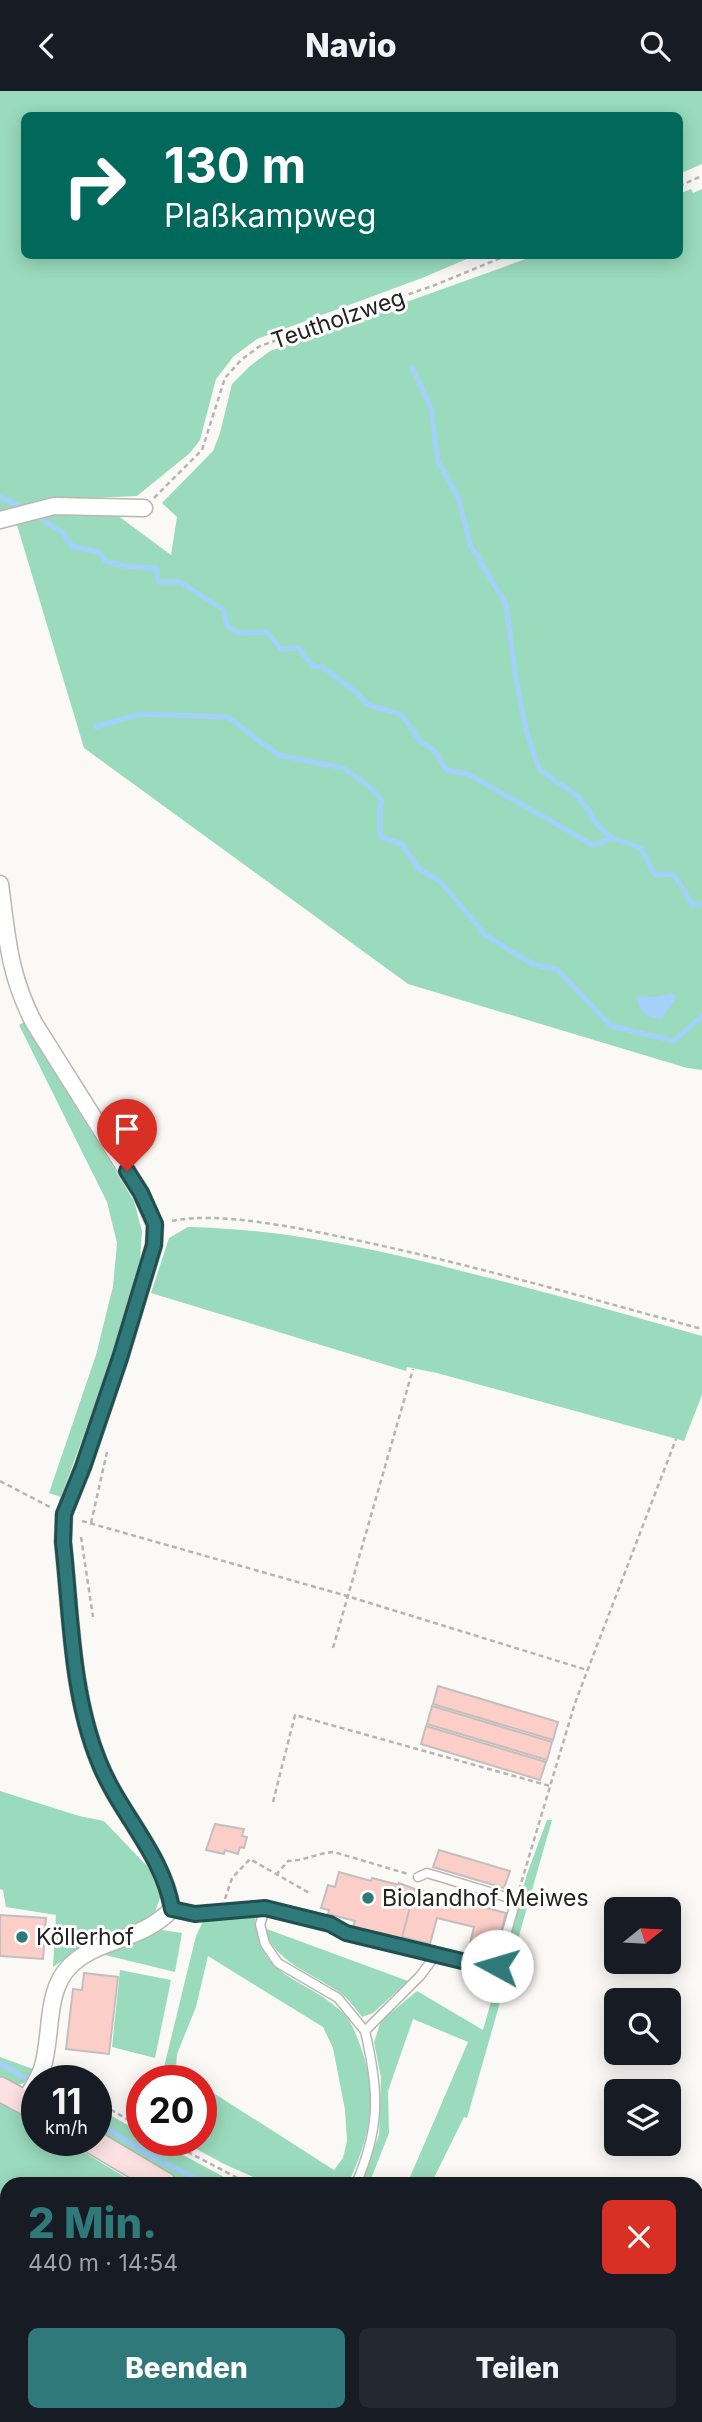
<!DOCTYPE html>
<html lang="de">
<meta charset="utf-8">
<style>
:root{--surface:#171b24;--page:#242831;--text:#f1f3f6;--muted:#9ea1a6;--accent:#30797a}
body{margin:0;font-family:Inter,sans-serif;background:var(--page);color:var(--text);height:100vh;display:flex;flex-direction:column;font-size:26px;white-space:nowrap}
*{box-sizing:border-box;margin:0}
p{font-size:23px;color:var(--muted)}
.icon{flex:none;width:38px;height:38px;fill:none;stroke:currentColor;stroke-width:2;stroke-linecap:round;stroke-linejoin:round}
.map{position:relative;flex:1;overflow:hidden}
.sheet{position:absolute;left:0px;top:2086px;width:704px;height:245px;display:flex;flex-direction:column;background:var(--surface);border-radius:21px 21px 0 0;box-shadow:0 4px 18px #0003}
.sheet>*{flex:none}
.top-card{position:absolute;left:21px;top:21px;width:662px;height:147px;border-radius:10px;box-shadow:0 4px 18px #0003;background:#00695c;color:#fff;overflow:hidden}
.needle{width:46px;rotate:72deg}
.controls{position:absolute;left:604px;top:1806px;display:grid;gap:14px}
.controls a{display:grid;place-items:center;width:77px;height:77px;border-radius:10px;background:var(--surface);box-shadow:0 4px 18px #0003;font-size:35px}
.speed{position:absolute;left:21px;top:1974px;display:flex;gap:14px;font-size:35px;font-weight:700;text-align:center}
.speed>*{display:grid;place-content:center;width:91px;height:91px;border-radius:50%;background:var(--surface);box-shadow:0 4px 18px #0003;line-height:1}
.speed small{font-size:18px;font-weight:400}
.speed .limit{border:10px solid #d22;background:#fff;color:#111}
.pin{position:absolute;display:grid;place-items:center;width:60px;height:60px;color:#fff;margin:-72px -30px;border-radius:50% 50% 50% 0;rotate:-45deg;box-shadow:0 0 7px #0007}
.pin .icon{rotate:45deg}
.me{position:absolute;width:77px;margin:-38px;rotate:276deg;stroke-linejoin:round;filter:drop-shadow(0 0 5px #0008)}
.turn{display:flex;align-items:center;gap:24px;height:147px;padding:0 28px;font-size:32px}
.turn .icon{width:91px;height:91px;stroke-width:2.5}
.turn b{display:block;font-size:49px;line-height:60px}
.round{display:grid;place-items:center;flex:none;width:74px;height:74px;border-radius:10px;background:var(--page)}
.head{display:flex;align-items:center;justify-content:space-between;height:119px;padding:0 28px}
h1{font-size:42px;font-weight:800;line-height:52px;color:var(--accent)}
.primary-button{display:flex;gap:14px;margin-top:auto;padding:14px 28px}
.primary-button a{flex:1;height:80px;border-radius:10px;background:var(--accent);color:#fff;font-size:28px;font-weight:800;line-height:80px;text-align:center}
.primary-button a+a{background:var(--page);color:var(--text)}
header{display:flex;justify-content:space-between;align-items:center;height:91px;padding:0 28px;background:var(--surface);font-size:32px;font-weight:800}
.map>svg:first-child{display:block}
.green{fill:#9adbbd}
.water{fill:#a3d1fc}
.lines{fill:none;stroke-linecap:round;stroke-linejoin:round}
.stream{stroke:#a3d1fc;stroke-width:5}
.building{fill:#fbcec7;stroke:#c3bfbf;stroke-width:2}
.service-casing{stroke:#b9b7b4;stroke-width:11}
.minor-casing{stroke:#b9b7b4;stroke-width:19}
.secondary-casing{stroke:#b9b7b4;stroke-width:26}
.path{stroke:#b7b5b3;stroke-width:2.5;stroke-dasharray:5 3.5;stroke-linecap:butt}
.service{stroke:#fff;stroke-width:8}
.minor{stroke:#fff;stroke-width:16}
.secondary{stroke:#fbe2e0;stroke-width:23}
.route-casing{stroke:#1f4f4f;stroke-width:18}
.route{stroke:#30797a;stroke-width:12}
.poi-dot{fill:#30797a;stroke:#fff;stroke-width:2.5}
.labels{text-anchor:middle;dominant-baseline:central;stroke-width:6;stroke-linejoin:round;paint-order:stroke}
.street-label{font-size:23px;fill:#232322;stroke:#fff}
.poi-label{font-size:23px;fill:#232322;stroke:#fff;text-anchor:start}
</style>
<header><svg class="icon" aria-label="back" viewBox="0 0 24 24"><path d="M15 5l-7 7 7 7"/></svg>Navio<svg class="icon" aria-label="search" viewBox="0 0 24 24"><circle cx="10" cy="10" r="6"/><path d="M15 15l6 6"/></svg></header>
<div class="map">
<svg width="702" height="2331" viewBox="0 0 702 2331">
<rect width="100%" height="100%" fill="#fbf9f6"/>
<g class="green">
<polygon points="0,0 702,0 702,73 679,83 679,24 24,24 24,164 474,165 422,187 257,248 234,265 216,288 200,349 190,362 137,405 94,407 171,464 177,426 162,412 213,360 220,342 232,293 250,275 270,260 534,165 679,164 679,103 691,98 693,102 702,98 702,979 687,977 408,893 84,657 17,434 0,438"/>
<polygon points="24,931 134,1110 142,1140 140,1170 113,1264 61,1406 49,1402 96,1264 113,1195 117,1152 107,1111 19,934"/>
<path d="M188,1136C288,1138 385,1160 481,1185C555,1203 629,1224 702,1245V1304L684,1350L437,1282L407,1276L406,1280L151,1202L169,1147Z"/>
<polygon points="0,1700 79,1725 104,1730 146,1774 150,1773 161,1804 155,1821 146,1831 85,1854 53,1876 56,1824 6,1816 3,1799 0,1798"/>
<polygon points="547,1729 552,1729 467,2027 464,2026 431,2093 407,2093 468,1951 413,1928 388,2000 389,2042 369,2093 360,2093 379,2044 381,1987 374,1951 381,1930 417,1900 483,1939 527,1783"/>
<path d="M255,1823C259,1891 302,1883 342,1921C351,1929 356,1943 360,1954C379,2005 371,2044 348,2093H269L224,2073L180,2049H201V1994L334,2079L343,2067L347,2050L345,2019L333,1957L323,1936L208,1865L196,1916L177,1963L176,1977L195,1990H158L164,1976L196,1845L204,1828Z"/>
<path d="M264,1837L408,1890L373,1922L362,1926C355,1917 348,1907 339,1901C312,1882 274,1871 264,1837Z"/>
<polygon points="162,1839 182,1842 175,1881 101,1863"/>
<polygon points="120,1879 171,1889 155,1967 112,1956"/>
<polygon points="0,1966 33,1978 24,1992 17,1994 0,1985"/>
<polygon points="0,2012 37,2033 37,2049 64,2049 136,2093 7,2093 7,2324 22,2324 19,2331 0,2331"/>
<polygon points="96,2016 142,2042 142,2049 155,2049 237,2093 182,2093 96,2044"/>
<polygon points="368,2324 468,2324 464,2331 379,2331"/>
</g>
<path class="water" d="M673,902L677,905L662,928C647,928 638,920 637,905L656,906Z"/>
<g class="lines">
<g class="stream">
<polyline points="412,276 431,318 438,370 459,408 470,454 506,513 516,588 527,642 539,678 579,706 599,736 612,747"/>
<polyline points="0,406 23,416"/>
<polyline points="41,428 63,442 72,455 99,461 105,470 123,475 156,477 158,491 180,491 224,519 227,534 238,542 267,541 281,558 298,557 313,575 323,576 357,602 368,614 401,623 421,651 434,659 447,679 468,683 593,754 612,747 641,757 655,784 674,783 692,814 702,813"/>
<polyline points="96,636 140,623 228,626 278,664 343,677 369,695 382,709 380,720 380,746 402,753 418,777 441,791 485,844 534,874 557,878 611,935 674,950 702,925"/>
<polyline points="0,1972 33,1992"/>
<polyline points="96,2031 155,2067 208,2093"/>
<polyline points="603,2324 609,2331"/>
</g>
</g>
<g class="building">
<polygon points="438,1595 558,1631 553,1649 433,1613"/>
<polygon points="432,1615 552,1651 547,1669 427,1633"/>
<polygon points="426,1635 546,1671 540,1689 421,1653"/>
<polygon points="215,1733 244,1738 242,1745 247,1746 244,1757 240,1756 238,1763 225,1759 224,1763 206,1759"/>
<polygon points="439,1759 510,1780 504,1797 433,1776"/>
<polygon points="339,1781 371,1790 372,1787 399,1794 399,1792 415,1798 401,1852 352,1839 355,1830 328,1823 329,1819 321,1817 328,1794 335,1796"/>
<polygon points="415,1798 506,1822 494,1869 468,1861 474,1836 437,1827 430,1853 402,1846"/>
<polygon points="0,1824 46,1827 43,1868 0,1865"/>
<polygon points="84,1882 118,1886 109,1963 66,1958 73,1898 82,1899"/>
<polygon points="500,2324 532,2324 528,2331 508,2331 499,2326"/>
<polygon points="657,2324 691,2324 690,2331 657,2331"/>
</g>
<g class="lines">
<defs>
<g id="service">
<polyline points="266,1817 260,1833 265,1853 278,1872 338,1907 365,1940"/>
<polyline points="172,1818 195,1823 266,1817 330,1833 346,1842 491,1877 497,1875 516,1809 427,1782 418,1786"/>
<path d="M356,2093C381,2035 379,2000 365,1940L420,1885L435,1865"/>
</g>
<g id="minor">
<polyline points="0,429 54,415 144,417"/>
<path d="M0,793C7,846 9,884 34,932L141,1102L155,1134L154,1154L120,1267L83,1376L64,1423L63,1451C71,1524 71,1602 99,1671C119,1722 163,1763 172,1818C141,1851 98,1847 70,1875C44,1901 53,1946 42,1978C38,1989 30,2001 24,2011"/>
</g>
<g id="secondary">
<polyline points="0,1998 37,2018"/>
<polyline points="90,2049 164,2093"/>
<polyline points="560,2324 571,2331"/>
</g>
</defs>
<use href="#service" class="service-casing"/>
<use href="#minor" class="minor-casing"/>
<use href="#secondary" class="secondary-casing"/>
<g class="path">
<polyline points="679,95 702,85"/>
<polyline points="154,407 202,359 225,287 241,269 260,255 435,194 508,164"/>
<path d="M172,1130C218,1120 299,1137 346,1147C466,1172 584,1206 702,1238"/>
<polyline points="0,1390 50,1416"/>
<polyline points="82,1430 347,1505 587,1579"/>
<polyline points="91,1432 107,1361"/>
<polyline points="81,1446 93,1526"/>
<polyline points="333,1557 413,1278"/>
<polyline points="273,1711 295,1624 550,1695"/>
<path d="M276,1784L288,1770C304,1770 317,1762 334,1761L408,1783"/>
<polyline points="519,1799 575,1612 676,1348"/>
<polyline points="225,1808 232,1787 250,1768 311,1803"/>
<polyline points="57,1986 64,1990"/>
<polyline points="96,2010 142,2037"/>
<polyline points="165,2049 249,2093"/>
</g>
<use href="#service" class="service"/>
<use href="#minor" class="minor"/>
<use href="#secondary" class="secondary"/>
</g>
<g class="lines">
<defs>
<path id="route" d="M127,1080L141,1102L155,1133L154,1154L120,1267L83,1376L64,1423L63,1451C71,1523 71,1603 99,1671C119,1722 163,1763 172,1818L195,1823L265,1817L330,1833L346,1842L491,1877L497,1875"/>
</defs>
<use href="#route" class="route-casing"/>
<use href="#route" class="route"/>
</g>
<g class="poi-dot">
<circle cx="368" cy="1807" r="7"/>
<circle cx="22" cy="1846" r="7"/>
</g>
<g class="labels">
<g class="street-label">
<text transform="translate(338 228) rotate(-19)">Teutholzweg</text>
</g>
<g class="poi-label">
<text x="382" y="1807">Biolandhof Meiwes</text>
<text x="36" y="1846">Köllerhof</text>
</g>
</g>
</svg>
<div class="controls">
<a><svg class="needle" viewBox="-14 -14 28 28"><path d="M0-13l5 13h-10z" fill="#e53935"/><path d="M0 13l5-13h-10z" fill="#9ea1a6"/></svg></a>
<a><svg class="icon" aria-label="search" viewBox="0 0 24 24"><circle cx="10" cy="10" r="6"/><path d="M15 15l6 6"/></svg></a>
<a><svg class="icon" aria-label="layers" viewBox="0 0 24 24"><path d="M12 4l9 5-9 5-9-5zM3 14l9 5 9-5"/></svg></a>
</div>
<div class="speed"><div>11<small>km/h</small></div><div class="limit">20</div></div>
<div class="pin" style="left:127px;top:1080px;background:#d93025"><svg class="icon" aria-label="arrive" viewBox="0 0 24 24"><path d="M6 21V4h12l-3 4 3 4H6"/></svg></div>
<svg class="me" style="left:497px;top:1875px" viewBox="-20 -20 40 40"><circle r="19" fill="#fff"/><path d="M0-13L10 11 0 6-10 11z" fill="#30797a"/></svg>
<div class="top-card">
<div class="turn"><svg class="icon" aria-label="right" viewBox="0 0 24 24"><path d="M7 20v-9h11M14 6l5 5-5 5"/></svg><div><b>130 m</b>Plaßkampweg</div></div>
</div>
<section class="sheet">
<div class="head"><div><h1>2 Min.</h1><p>440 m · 14:54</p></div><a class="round" style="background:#d93025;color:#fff"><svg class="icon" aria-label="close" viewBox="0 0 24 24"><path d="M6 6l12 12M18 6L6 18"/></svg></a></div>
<div class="primary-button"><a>Beenden</a><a>Teilen</a></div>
</section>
</div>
